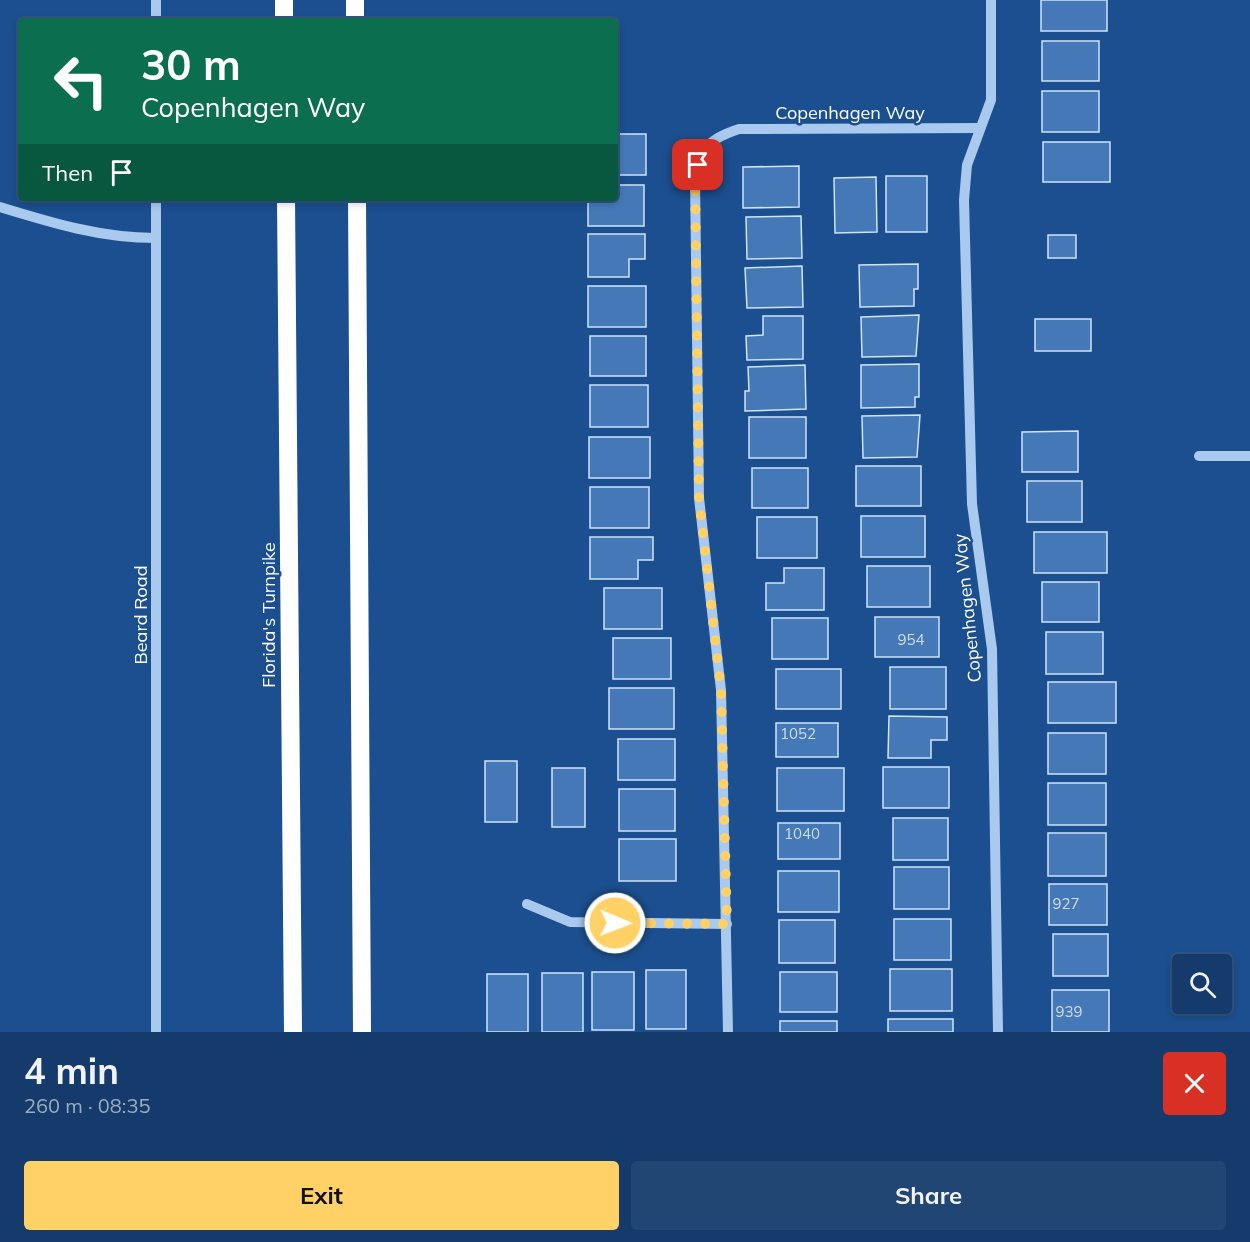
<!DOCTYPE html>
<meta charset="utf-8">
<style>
:root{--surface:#143b6b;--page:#214673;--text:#f1f3f6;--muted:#9dadc1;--line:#33557e;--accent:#ffd166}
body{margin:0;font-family:Mulish,sans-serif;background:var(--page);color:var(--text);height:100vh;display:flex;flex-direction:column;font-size:22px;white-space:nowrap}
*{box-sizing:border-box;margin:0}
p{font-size:20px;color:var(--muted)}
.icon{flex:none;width:33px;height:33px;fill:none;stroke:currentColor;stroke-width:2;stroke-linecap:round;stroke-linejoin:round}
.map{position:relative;height:1032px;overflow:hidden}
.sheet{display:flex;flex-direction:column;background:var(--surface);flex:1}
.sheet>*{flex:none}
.hud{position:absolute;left:18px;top:18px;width:600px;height:183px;border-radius:6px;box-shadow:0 3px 9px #0003,0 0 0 2px var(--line);background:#0b6e4f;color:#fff;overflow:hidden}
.fabs{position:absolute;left:1172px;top:954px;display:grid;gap:12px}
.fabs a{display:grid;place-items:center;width:60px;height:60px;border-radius:6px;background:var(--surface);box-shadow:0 3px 9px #0003,0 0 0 2px var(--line);font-size:30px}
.pin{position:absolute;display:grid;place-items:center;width:51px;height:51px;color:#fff;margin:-26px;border-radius:12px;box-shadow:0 3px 9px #0006}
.me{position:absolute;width:66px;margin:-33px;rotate:91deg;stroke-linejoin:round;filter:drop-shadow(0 0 4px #0008)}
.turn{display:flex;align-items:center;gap:21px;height:126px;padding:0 24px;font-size:27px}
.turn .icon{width:78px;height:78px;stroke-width:2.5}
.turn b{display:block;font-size:42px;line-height:51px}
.then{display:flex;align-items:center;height:57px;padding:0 24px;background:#0003;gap:12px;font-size:22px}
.round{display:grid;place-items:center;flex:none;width:63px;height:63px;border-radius:6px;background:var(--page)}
.headline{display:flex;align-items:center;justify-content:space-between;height:102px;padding:0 24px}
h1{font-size:36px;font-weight:700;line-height:45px}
.button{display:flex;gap:12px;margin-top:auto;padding:12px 24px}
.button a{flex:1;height:69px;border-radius:6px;background:var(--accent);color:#111;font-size:24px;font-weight:700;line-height:69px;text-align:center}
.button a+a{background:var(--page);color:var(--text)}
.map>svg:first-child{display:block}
.building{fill:#4478b7;stroke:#cfe3fa;stroke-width:1.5}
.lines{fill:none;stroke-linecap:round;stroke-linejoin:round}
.minor{stroke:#a9c9ee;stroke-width:10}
.highway{stroke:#fff;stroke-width:18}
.route{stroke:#ffd166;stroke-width:10;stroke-dasharray:0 18}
.labels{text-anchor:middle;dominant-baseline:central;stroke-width:5;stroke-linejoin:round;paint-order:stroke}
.number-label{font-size:15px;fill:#d0dded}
.street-label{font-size:18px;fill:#fff;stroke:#1b4f8f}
</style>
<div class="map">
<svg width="1250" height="1032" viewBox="0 0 1250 1032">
<rect width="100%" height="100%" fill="#1b4f8f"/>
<g class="building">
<rect x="1041" y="0" width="66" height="31"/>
<rect x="1042" y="41" width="57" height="40"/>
<rect x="1042" y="91" width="57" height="41"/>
<rect x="615" y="134" width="31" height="41"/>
<rect x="1043" y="142" width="67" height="40"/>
<polygon points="799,166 799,207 743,208 743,167"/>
<rect x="886" y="176" width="41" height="56"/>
<polygon points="876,177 877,232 835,233 834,178"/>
<polygon points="615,185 644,185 644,226 588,226 588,198 615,198"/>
<polygon points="801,216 802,258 747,259 746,217"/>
<polygon points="588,234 645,234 645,259 629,259 629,277 588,277"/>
<rect x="1048" y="235" width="28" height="23"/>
<polygon points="918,264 918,289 914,289 914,306 860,307 859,265"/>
<polygon points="802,266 803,307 747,308 745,268"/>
<rect x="588" y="286" width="58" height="41"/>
<polygon points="919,315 916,356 862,357 861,317"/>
<polygon points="763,316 803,316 803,359 747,360 746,336 763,335"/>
<rect x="1035" y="319" width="56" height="32"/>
<rect x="590" y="336" width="56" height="40"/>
<polygon points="919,364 919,397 915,397 915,407 861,408 861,365"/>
<polygon points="805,365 806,409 745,411 745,391 749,391 748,367"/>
<rect x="590" y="385" width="58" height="42"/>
<polygon points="920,415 917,457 863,458 862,416"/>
<rect x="749" y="417" width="57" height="41"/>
<polygon points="1078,431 1078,472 1022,472 1022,432"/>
<rect x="589" y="437" width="61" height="41"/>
<rect x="856" y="466" width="65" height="40"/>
<rect x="752" y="468" width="56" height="40"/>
<rect x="1027" y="481" width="55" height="41"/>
<rect x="590" y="487" width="59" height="41"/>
<rect x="861" y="516" width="64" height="41"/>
<rect x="757" y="517" width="60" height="41"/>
<rect x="1034" y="532" width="73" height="41"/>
<polygon points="590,537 653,537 653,560 638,560 638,579 590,579"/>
<rect x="867" y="566" width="63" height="41"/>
<polygon points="784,568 824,568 824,610 766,610 766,583 784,583"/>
<rect x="1042" y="582" width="57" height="40"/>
<rect x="604" y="588" width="58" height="41"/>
<rect x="875" y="617" width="64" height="40"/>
<rect x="772" y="618" width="56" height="41"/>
<rect x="1046" y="632" width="57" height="42"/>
<rect x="613" y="638" width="58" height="41"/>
<rect x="890" y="667" width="56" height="42"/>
<rect x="776" y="669" width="65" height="40"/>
<rect x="1048" y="682" width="68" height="41"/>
<rect x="609" y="688" width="65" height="41"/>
<polygon points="889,716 947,717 947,740 931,740 931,758 888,758"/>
<rect x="776" y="723" width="62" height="34"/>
<rect x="1048" y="733" width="58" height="41"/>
<rect x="618" y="739" width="57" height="41"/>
<rect x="485" y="761" width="32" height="61"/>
<rect x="883" y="767" width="66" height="41"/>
<rect x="552" y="768" width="33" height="59"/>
<rect x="777" y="768" width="67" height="43"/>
<rect x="1048" y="783" width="58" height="42"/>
<rect x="619" y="789" width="56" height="42"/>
<rect x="893" y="818" width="55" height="42"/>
<rect x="778" y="823" width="62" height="36"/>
<rect x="1048" y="833" width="58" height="43"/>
<rect x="619" y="839" width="57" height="42"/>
<rect x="894" y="867" width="55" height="42"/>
<rect x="778" y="871" width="61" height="41"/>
<rect x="1049" y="884" width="58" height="41"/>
<rect x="894" y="919" width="57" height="41"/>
<rect x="779" y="920" width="56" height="43"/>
<rect x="1053" y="934" width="55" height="42"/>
<rect x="890" y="969" width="62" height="42"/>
<rect x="646" y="970" width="40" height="59"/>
<rect x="592" y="972" width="42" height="58"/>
<rect x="780" y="972" width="57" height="40"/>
<rect x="542" y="973" width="41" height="59"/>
<rect x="487" y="974" width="41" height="58"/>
<rect x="1052" y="990" width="57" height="42"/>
<rect x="888" y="1019" width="65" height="13"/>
<rect x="780" y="1021" width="57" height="11"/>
</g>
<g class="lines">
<g class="minor">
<polyline points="156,0 156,21"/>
<polyline points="991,0 991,100 967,165 964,200 972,504 992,649 998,1032"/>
<polyline points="156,198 156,1032"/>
<path d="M0,207C52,223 101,238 156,238"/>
<polyline points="1199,456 1250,456"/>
<polyline points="527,904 570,922 727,924"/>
<path d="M728,1032L721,690L699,498L695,178C703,147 708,139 739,129L980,128"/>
</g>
<g class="highway">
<polyline points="284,0 284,21"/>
<polyline points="355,0 355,21"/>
<polyline points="286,198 293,1032"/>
<polyline points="357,198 362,1032"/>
</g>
</g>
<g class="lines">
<polyline class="route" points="615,923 727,924 721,690 699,498 695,178 698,165"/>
</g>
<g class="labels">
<g class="number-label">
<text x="911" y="639">954</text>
<text x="798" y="733">1052</text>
<text x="802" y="833">1040</text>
<text x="1066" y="903">927</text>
<text x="1069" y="1011">939</text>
</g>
<g class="street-label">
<text x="850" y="112">Copenhagen Way</text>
<text transform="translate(967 608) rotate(-96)">Copenhagen Way</text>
<text transform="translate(140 615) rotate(-90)">Beard Road</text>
<text transform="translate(268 615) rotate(-90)">Florida's Turnpike</text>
</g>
</g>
</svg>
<div class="fabs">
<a><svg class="icon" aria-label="search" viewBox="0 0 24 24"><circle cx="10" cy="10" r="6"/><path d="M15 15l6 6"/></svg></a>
</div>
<div class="pin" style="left:698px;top:165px;background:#d93025"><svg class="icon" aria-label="arrive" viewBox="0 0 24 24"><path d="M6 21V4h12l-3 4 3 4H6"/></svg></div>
<svg class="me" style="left:615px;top:923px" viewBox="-20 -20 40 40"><circle r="17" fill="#ffd166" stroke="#fff" stroke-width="3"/><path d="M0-11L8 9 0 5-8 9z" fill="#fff"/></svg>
<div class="hud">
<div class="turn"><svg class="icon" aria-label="left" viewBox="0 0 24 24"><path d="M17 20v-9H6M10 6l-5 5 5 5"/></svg><div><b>30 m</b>Copenhagen Way</div></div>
<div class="then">Then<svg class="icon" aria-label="arrive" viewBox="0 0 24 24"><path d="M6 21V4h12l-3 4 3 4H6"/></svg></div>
</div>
</div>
<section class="sheet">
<div class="headline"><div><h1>4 min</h1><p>260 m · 08:35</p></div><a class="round" style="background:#d93025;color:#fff"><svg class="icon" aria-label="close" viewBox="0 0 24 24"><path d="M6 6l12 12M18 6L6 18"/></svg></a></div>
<div class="button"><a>Exit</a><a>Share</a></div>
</section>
